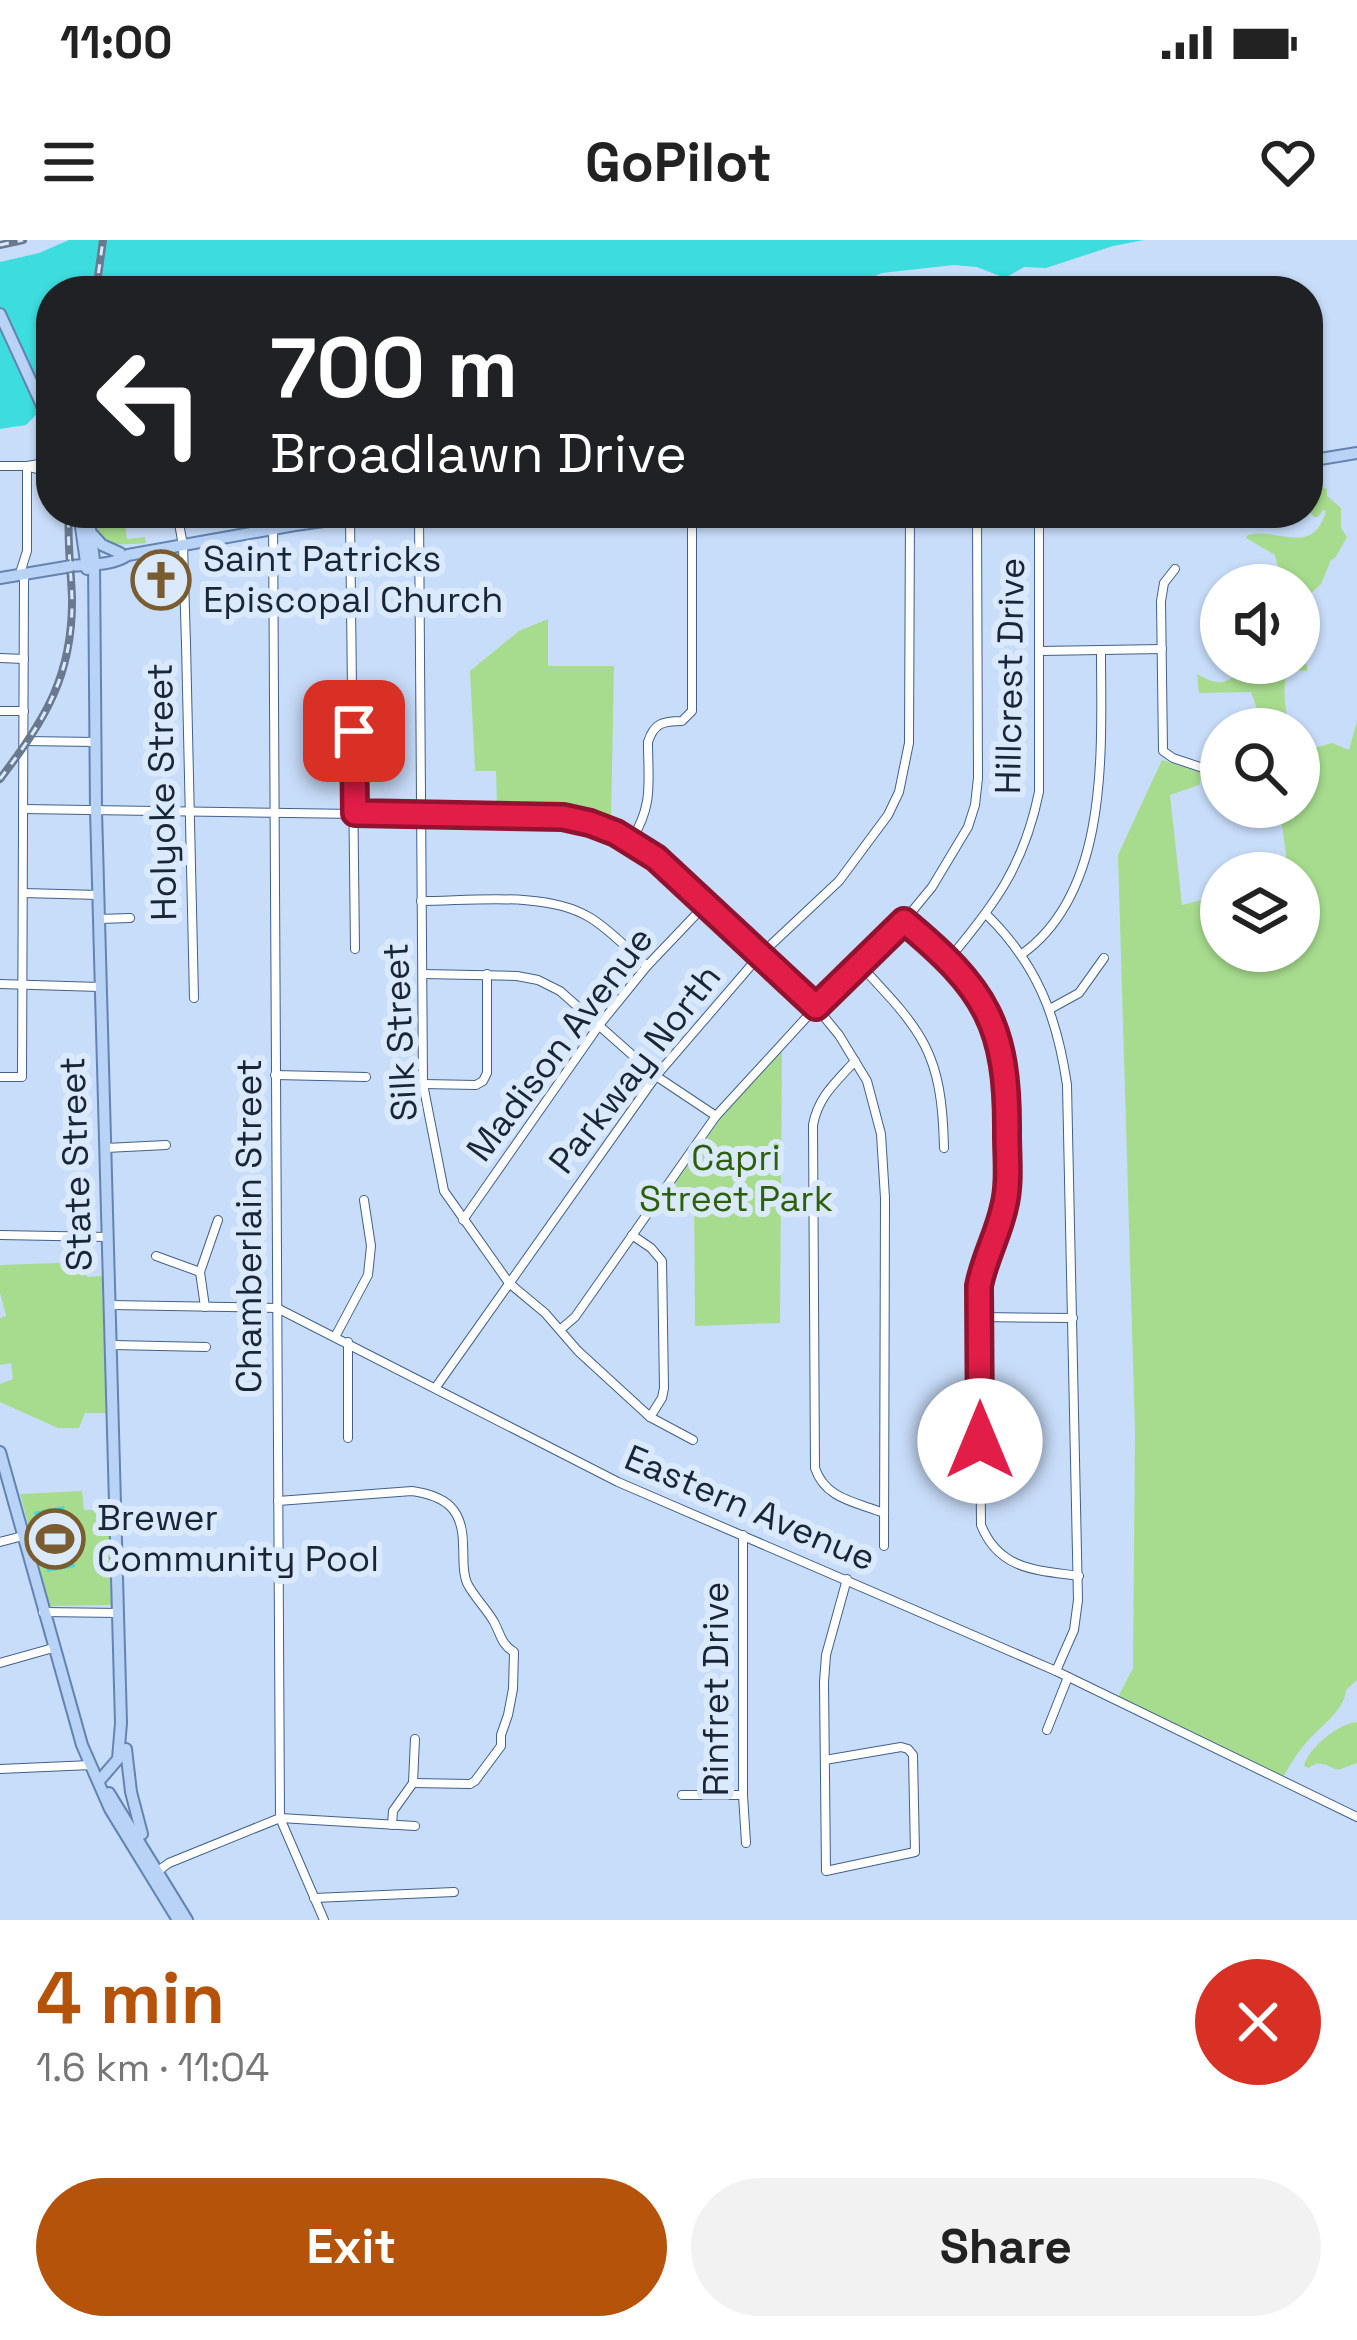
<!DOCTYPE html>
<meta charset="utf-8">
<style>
:root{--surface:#fff;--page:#f2f2f2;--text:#222;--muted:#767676;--accent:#b45309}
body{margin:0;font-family:"Space Grotesk",sans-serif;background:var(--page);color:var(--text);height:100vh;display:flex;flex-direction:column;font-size:45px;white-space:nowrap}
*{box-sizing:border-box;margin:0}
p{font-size:39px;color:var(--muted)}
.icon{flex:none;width:66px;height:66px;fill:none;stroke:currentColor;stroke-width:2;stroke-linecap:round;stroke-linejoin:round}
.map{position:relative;height:1680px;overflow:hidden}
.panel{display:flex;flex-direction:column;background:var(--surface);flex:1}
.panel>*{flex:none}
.guide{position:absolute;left:36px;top:36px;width:1287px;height:252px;border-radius:48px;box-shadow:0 3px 9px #0004;background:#202124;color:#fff;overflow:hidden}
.tools{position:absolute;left:1200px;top:324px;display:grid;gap:24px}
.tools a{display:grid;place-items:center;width:120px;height:120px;border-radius:50%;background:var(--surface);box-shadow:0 3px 9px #0004;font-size:60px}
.pin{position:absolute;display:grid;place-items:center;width:102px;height:102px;color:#fff;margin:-51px;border-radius:24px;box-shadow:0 6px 18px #0006}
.me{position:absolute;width:132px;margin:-66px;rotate:0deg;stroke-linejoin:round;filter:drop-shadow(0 0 9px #0008)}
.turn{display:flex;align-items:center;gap:42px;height:252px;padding:0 36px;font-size:54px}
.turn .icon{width:156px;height:156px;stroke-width:2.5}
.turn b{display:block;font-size:84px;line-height:102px}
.round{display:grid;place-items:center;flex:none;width:126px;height:126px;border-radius:63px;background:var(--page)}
.headline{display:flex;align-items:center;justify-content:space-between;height:204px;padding:0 36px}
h1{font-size:72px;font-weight:600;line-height:90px;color:var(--accent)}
.button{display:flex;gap:24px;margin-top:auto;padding:24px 36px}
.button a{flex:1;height:138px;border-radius:72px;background:var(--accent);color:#fff;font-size:48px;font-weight:600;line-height:138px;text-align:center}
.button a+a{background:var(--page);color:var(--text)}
.status{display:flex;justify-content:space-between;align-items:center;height:84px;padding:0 60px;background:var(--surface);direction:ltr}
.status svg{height:33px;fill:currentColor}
header{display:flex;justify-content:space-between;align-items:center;height:156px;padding:0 36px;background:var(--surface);font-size:54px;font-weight:600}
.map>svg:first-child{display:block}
.green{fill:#a7dc8e}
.water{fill:#3ddddf}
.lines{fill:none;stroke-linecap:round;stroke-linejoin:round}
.minor-casing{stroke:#426089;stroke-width:10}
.major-casing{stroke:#6384b1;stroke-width:14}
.minor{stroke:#fff;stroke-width:8}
.major{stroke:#b9d3f7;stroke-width:10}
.rail-casing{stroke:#687990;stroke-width:8}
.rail{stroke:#dbe9fd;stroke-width:3;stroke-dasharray:9;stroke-linecap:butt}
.major-bridge-casing{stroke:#6384b1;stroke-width:14;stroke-linecap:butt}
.major-bridge{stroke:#b9d3f7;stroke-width:10}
.route-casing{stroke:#92132f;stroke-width:30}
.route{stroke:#e11d48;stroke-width:21}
.labels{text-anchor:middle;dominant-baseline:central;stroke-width:12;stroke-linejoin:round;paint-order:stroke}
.poi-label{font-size:36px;fill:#192638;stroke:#dbe9fd;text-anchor:start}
.street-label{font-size:36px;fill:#192638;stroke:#dbe9fd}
.park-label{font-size:36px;fill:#2d6008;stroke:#dbe9fd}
</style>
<div class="status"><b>11:00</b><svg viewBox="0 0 49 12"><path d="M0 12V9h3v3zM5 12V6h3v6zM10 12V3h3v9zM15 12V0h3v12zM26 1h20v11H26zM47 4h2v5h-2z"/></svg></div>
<header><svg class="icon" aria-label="menu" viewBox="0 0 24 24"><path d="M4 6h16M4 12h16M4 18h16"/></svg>GoPilot<svg class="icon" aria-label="heart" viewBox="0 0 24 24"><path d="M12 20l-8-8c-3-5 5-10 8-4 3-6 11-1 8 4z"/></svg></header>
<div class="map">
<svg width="1357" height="1680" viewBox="0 0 1357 1680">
<rect width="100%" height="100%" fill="#c8ddfa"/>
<g class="green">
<path d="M1322,247L1327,249V256L1341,268V288L1347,297L1335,318L1331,320L1321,344L1308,356L1299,392V345H1276L1270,338L1278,328L1275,315L1246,298L1248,295C1280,288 1313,317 1326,271L1323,270L1318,277H1314L1310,272L1312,260L1308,256L1310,253L1316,254Z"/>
<path d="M93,273H141L142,278L125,282L127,299L145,297L146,303C114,305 100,310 93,273Z"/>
<polygon points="548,379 548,426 614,426 611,583 567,569 497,567 496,531 475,531 470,431 519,391"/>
<path d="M1299,416L1307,426V431L1292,430L1287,433C1282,450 1285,472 1291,489H1264L1251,452L1199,453L1197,434C1221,448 1229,444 1246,423H1299Z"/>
<path d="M1357,481V1440L1346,1450C1344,1472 1319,1487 1305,1504C1296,1514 1290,1526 1283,1537L1118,1457L1133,1428L1135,1191L1118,615L1162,520L1203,533L1199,545L1170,555L1182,665L1221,655V711H1299V633H1288L1280,567H1299V504L1308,510L1332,503L1349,510Z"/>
<polygon points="782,809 780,1083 695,1086 694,949 672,947 721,878"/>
<polygon points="86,1022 87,1037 103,1036 106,1173 85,1173 79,1188 58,1188 0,1162 0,1144 13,1139 11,1123 0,1125 0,1078 6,1076 0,1053 0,1025"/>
<polygon points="82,1251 84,1270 109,1270 111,1365 50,1366 20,1254"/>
<path d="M1357,1482V1523L1338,1530C1326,1526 1320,1519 1309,1528L1304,1526C1308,1508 1339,1483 1357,1482Z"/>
</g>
<g class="water">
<polygon points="69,0 1144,0 1113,6 1046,28 1024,27 1005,38 977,27 954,25 882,33 841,51 51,51 51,176 36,175 26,185 0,189 0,22 39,13"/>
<polygon points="64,1266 75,1327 47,1332 34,1272"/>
</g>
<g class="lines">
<defs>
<g id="minor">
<polyline points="0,226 27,226 51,222"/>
<polyline points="29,227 51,232"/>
<polyline points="177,273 183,305 186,404 194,758"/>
<polyline points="273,273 280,1578 324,1680"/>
<polyline points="419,273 423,844 444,951 509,1043 545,1073 578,1111 650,1177 693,1200"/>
<polyline points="350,277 355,709"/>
<polyline points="1175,329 1164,343 1161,361 1163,511 1173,518 1209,530"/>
<polyline points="21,330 27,311 27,226"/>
<polyline points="1040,411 1162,409"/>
<polyline points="0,418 24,419"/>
<polyline points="0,471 24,471"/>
<polyline points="24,501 96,502"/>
<polyline points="23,569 563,577 590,583 617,593 656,618 816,767 839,795 867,841 881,894 885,958 884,1306"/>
<path d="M631,601C654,564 648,543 648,502C654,483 663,481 682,481L692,471V273"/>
<polyline points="23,653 99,655"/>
<path d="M421,661C471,661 546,651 589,677C611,690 628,710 647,726"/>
<path d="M986,674C1037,724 1057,776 1067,845L1078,1360L1074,1390L1056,1431"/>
<polyline points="99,679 130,678"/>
<path d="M904,681C986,750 1008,784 1007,894C1007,918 1010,944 1004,967C998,995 984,1019 979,1046L981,1285C999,1330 1036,1330 1079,1336"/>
<path d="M1022,714C1111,650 1101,507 1101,410"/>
<path d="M949,719C996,663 1024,625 1039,552V273"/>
<path d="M860,725C923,792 942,812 944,908"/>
<polyline points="423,734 517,736 538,740 560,751 656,836 716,876"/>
<polyline points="0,744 100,747"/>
<polyline points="1050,769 1079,753 1104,718"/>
<path d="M855,821C836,842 818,857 813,885L815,1228C825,1259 856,1262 884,1273"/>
<polyline points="275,835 366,837"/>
<polyline points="0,837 22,837 24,335"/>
<polyline points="423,844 476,845 483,841 487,833 487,734"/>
<polyline points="106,908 166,905"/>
<polyline points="463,980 600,784 647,726 706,664"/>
<polyline points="0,995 108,997"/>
<polyline points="632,995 651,1008 662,1021 664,1148 662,1158 650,1177"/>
<polyline points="156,1016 200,1032"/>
<polyline points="111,1065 277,1068 618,1242 1056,1431 1357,1577"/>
<polyline points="205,1067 200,1032 218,980"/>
<polyline points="980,1077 1073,1078"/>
<polyline points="561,1089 575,1077 716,876 816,767 904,681 932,647 968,587 975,565 978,538 977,273"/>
<polyline points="335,1097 368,1035 371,1006 364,960"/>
<polyline points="348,1102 348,1198"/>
<polyline points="113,1105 206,1107"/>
<polyline points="436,1147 656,836 760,715 839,641 888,575 899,552 909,503 910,273"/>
<path d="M278,1261L412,1251C446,1256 463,1269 463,1305C464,1318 462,1331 467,1343C474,1357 486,1368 494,1382C501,1395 501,1404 514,1412L513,1449L508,1475L501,1495V1506L475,1541L470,1544L413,1543"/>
<polyline points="743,1295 743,1555 746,1603"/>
<polyline points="0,1302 23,1296"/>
<polyline points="43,1372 119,1373"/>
<polyline points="0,1423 53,1408"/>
<polyline points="1047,1490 1068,1437"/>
<polyline points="825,1520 901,1507 908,1509 913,1515 915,1612 826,1631 824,1442 826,1415 847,1339"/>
<polyline points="0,1529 91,1525"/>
<polyline points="413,1543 415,1499"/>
<polyline points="682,1555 743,1555"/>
<polyline points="392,1585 393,1571 413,1543"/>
<polyline points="153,1630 158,1631 169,1623 280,1578 415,1586"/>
<polyline points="314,1658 454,1652"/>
</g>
<g id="major">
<polyline points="0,74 51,185"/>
<polyline points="1308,221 1357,213"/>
<polyline points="79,273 87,329"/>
<polyline points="88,273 94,320 96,570 121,1483 118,1519 99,1541"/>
<polyline points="93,295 102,305 120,313"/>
<path d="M71,326C90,324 112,326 128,315L295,285L381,273"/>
<polyline points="0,338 66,327"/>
<polyline points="0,1212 82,1505 110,1569 178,1680"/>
<polyline points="126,1509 131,1552 142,1594"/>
<polyline points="109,1553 187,1680"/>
</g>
</defs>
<use href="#minor" class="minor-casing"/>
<use href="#major" class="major-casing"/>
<use href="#minor" class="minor"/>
<use href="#major" class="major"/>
<defs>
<g id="rail">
<polyline points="0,5 23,0"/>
<polyline points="96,51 103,0"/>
<path d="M0,539C45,480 73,435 72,358C71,329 67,302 69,273"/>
</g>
</defs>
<use href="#rail" class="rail-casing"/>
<use href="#rail" class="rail"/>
<defs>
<polyline id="major-bridge" points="66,327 71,326"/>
</defs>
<use href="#major-bridge" class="major-bridge-casing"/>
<use href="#major-bridge" class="major-bridge"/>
</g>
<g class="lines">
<defs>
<path id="route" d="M354,491L355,573L563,577L590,583L616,593L656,618L816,767L904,681C986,749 1008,785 1007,894C1007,918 1010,944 1004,967C998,995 984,1019 979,1046L980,1201"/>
</defs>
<use href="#route" class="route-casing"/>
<use href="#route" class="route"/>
</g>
<defs>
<symbol id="church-ring" viewBox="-11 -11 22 22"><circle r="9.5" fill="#dbe9fd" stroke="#795c2f" stroke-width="1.5"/><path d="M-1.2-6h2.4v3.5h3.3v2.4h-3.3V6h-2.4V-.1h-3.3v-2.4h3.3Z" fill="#795c2f"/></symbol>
<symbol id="stadium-ring" viewBox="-11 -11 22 22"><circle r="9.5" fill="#dbe9fd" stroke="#795c2f" stroke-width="1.5"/><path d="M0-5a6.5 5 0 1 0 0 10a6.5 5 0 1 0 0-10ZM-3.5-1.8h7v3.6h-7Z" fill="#795c2f"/></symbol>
</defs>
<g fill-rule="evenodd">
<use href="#church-ring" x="128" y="307" width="66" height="66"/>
<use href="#stadium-ring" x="22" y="1266" width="66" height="66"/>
</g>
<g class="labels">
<g class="poi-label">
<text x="203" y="319">Saint Patricks<tspan x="203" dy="41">Episcopal Church</tspan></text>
<text x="97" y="1278">Brewer<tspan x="97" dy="41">Community Pool</tspan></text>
</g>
<g class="street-label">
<text transform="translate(1010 436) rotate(-89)">Hillcrest Drive</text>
<text transform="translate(162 552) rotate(-91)">Holyoke Street</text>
<text transform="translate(400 792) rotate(-93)">Silk Street</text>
<text transform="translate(560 804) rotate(-53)">Madison Avenue</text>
<text transform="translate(635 829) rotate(-52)">Parkway North</text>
<text transform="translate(76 924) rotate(-92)">State Street</text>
<text transform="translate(249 986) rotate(-90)">Chamberlain Street</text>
<text transform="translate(750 1268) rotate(23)">Eastern Avenue</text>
<text transform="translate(716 1449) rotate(-90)">Rinfret Drive</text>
</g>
<g class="park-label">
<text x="736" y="918">Capri<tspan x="736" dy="41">Street Park</tspan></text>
</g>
</g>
</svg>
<div class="tools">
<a><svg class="icon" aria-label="sound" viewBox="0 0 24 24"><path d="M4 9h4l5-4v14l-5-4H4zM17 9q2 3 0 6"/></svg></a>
<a><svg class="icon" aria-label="search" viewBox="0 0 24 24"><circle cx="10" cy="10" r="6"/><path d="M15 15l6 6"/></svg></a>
<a><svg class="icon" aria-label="layers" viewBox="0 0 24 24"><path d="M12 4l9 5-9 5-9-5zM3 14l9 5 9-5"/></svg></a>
</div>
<div class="pin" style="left:354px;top:491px;background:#d93025"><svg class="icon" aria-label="arrive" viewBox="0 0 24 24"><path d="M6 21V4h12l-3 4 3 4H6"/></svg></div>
<svg class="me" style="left:980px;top:1201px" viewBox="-20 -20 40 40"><circle r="19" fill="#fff"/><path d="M0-13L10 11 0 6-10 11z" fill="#e11d48"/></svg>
<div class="guide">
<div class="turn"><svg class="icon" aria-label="left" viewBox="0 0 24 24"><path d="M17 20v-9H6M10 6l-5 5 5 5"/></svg><div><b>700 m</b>Broadlawn Drive</div></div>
</div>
</div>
<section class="panel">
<div class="headline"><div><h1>4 min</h1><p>1.6 km · 11:04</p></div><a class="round" style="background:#d93025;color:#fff"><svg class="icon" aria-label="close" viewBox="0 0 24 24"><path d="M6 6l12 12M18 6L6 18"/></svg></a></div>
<div class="button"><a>Exit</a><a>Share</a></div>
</section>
